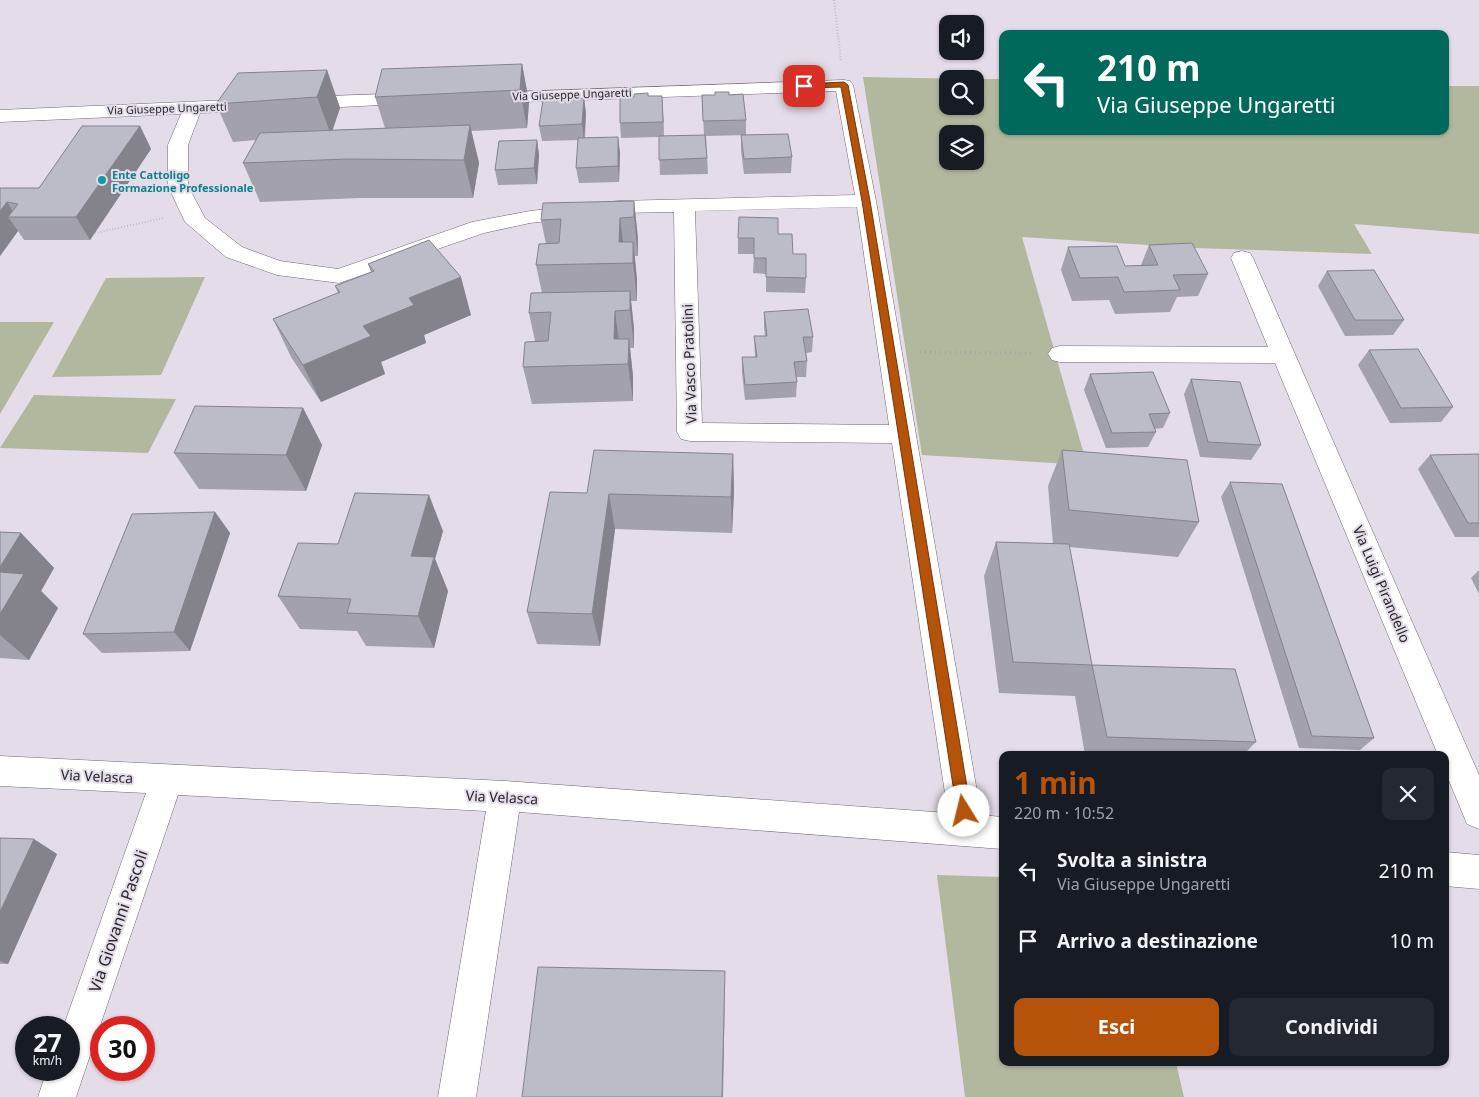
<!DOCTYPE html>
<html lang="it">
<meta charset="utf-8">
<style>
:root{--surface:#171b24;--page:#242831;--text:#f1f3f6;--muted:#9ea1a6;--accent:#b45309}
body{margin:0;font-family:"Noto Sans",sans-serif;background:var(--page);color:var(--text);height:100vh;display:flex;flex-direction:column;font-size:19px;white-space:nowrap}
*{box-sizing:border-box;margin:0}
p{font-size:16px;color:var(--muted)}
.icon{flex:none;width:28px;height:28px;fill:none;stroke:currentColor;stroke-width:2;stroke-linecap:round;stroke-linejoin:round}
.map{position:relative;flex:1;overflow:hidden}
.panel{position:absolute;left:999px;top:751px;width:450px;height:315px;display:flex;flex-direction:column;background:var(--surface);border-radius:10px;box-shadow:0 1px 4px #0004}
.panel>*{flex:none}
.hud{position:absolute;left:999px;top:30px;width:450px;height:105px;border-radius:10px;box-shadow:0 1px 4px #0004;background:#00695c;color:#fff;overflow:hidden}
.tools{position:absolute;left:939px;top:15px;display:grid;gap:10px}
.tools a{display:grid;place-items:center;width:45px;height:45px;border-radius:10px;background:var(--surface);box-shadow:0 1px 4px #0004;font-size:25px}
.speed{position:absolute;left:15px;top:1016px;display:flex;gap:10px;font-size:25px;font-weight:700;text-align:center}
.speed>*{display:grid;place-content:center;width:65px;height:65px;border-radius:50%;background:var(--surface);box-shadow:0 1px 4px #0004;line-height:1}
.speed small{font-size:12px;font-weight:400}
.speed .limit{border:8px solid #d22;background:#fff;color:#111}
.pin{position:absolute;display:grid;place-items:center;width:42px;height:42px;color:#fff;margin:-21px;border-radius:10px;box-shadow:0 2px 8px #0006}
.me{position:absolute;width:55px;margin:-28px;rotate:351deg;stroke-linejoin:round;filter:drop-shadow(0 0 4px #0008)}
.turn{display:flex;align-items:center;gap:18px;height:105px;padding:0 15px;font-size:22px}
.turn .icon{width:65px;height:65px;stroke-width:2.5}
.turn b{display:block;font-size:35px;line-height:42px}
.round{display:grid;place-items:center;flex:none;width:52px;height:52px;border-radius:10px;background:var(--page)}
.headline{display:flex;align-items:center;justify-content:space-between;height:85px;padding:0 15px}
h1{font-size:30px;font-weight:700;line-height:38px;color:var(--accent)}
.button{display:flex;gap:10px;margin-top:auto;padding:10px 15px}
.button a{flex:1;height:58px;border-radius:10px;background:var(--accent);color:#fff;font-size:20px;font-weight:700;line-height:58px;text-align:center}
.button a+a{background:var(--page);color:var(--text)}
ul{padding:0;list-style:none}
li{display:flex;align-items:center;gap:15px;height:70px;padding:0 15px}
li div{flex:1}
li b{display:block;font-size:19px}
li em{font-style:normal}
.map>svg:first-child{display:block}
.green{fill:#b2b89e;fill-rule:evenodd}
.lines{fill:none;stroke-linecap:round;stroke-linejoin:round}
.minor-casing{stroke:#706974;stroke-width:1}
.path-far1{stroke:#a9a3ad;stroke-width:2;stroke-dasharray:0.5 2.5;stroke-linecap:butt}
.path{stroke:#a9a3ad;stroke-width:3;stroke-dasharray:1 4;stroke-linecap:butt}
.minor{fill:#fff;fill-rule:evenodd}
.wall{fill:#a2a1ac}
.shaded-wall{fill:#84838c}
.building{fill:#bcbbc8;stroke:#84838c}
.route{fill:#b45309;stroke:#753606}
.culture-dot{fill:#0f9aa8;stroke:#e4dce8;stroke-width:2}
.labels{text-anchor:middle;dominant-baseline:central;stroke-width:4;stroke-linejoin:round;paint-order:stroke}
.far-street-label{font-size:11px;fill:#2a272c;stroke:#e4dce8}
.far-culture-label{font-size:11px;font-weight:bold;fill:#0d838f;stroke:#e4dce8;text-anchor:start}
.street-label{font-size:14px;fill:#2a272c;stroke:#e4dce8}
.near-street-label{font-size:16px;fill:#2a272c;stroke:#e4dce8}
</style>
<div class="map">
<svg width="1479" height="1097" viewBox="0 0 1479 1097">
<rect width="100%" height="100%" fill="#e4dce8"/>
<g class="green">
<path d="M863,77L971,79H948V106H975V79H1002V131H1445V86H1479V234L1354,224L1372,254L1195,248L1022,237L1087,465L922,455ZM948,134H975V161H948Z"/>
<polygon points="205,277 161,375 52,377 106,278"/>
<polygon points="0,322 54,322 0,414"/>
<polygon points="34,395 176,399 148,453 0,448"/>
<polygon points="937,875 1002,877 1002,1062 1176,1063 1184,1097 965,1097"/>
</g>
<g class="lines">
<defs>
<g id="minor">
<path d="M844,80L850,81L853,85L876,201L981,815L1002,817V849L519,812L476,1097H438L486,811L178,795L76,1097H38L47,1070H69V1028H63L146,793L0,786V756L505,781L948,813L892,443L690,441L681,439L677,432L674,212L618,213L530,223L484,233L339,283L277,275L226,257L185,222L168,186V145L181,114L0,122V110L253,99L260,101L262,105L260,109L253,111L200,113L188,145V186L205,218L242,247L280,261L338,269L472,222L530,211L618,201L855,195L836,91L491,103L484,101L482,97L484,93ZM857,207L889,425L702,423L695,211Z"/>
<polygon points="413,93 420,95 422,99 420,103 301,109 294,107 292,103 294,99 301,97"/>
<polygon points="1242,251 1250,253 1253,258 1479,775 1479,829 1467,824 1445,771 1445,755 1438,755 1275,363 1060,362 1052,360 1048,354 1052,348 1060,346 1268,347 1231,258 1234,253"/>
<polygon points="1445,852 1479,855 1479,889 1445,886"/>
</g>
</defs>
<use href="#minor" class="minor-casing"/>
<g class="path-far1">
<polyline points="834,0 841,62"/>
<polyline points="95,233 164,218"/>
</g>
<polyline class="path" points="920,352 1034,353"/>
<use href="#minor" class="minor"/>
</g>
<g class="wall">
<polygon points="522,64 529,102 527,128 471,131 479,163 473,198 360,198 260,202 243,163 256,140 233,142 216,104 327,70 340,108 332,130 385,128 375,97"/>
<polygon points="702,95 729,95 746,120 746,135 706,136 708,174 660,175 659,137 621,138 620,123 649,96 662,96 664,136 704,135"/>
<polygon points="571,96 571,99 584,98 586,114 585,138 620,152 619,182 579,183 576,168 578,140 542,141 539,126 556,99"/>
<polygon points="140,126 151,149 90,240 24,240 18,231 0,256 0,188 39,188"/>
<polygon points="741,135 792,157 791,173 744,174 741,151"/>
<polygon points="537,140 539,155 537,184 498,185 495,170"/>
<polygon points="634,201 638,239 638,256 635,256 637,280 637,301 631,301 634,329 634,348 630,348 633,376 633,401 532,404 523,367 535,341 529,313 542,293 536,265 546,244 541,220"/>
<polygon points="778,234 793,254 806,278 805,293 766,292 766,274 753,273 754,254 738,254 738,238"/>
<polygon points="1149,245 1208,274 1198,296 1177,297 1170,312 1115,314 1109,300 1072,301 1061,270 1068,247 1125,266 1141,265"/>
<polygon points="368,264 471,315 424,335 426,343 381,362 385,374 321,402 291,357 273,319 338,293 335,286 371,272"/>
<polygon points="1327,271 1404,320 1393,335 1345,336 1318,286"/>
<polygon points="764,312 813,337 812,352 806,353 807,361 806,377 796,377 797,382 796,397 745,400 742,373 742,357 755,357 754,336 765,336 764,327"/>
<polygon points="1369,350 1453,407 1441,422 1390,423 1358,365"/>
<polygon points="1090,374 1170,413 1163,428 1154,429 1156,432 1148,447 1106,448 1084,390"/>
<polygon points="1191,379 1261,445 1251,460 1200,457 1184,394"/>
<polygon points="303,408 322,445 306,491 199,489 174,453"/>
<polygon points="1062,450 1199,522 1178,557 1069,547 1092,665 1256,742 1243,755 1085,755 1075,696 999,693 984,576 996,542 1053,544 1048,486"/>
<polygon points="733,454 734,491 732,533 615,529 600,646 537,644 527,612 587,493"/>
<polygon points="1479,454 1479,537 1455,537 1418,469 1430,455"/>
<polygon points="1230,482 1374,738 1360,750 1299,748 1221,497"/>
<polygon points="215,512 230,533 190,651 102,653 83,634"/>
<polygon points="443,531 435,559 448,591 434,648 366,646 357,631 300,629 278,596 338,544"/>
<polygon points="0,532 21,533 54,568 41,591 58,608 29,660 0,658"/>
<polygon points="1479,570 1479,594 1471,578"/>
<polygon points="0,838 57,854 8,964 0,964"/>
</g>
<g class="shaded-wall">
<polygon points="522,64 529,102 527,128 520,90"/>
<polygon points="327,70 340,108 331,135 317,97"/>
<polygon points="662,96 663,111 664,137 663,122"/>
<polygon points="584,98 586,114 584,140 582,124"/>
<polygon points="470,125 479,163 473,198 464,160"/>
<polygon points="140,126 151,149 90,240 76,217"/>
<polygon points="618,137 620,152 619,182 618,166"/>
<polygon points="537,140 539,155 537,184 534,168"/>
<polygon points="634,201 638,239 638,256 634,217"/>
<polygon points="7,202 17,217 8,217 18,231 0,256 0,211"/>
<polygon points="620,218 625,256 619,242"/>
<polygon points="633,242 637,280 637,301 633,263"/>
<polygon points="461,277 471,315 424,335 426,343 381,362 385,374 321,402 303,365 363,326 409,298"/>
<polygon points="630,291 634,329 634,348 630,310"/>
<polygon points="615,311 620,349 614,339"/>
<polygon points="629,339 633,376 633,401 628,364"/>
<polygon points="303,408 322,445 306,491 286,455"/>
<polygon points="733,454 734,491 732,533 731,497"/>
<polygon points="609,494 615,529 600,646 592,614"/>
<polygon points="429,495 443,531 435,559 448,591 434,648 418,616 411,556"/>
<polygon points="215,512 230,533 190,651 174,632"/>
<polygon points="21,533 54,568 41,591 58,608 29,660 0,635 0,567"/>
<polygon points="34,839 57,854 8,964 0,961 0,912"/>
<polygon points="725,971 725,982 723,1097 722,1097"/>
</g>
<g class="building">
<polygon points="522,64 520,90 375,97 382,69"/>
<polygon points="327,70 317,97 216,104 238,73"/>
<polygon points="715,92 729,92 729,95 743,94 746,120 703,121 702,95 715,95"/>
<polygon points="648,93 648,96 662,96 663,122 620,123 620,97 634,97 634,94"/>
<polygon points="556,96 571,96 570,99 584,98 582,124 539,126 543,100 556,99"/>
<polygon points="470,125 464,160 347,159 243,163 260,133"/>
<polygon points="82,126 140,126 76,217 8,217 18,204 7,202 0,211 0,188 39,188"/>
<polygon points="788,134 792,157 744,159 741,135"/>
<polygon points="705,135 707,158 659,160 659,136"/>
<polygon points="618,137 618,166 576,168 578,138"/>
<polygon points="537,140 534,168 495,170 499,141"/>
<polygon points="634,201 634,217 620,218 619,242 633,242 633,263 536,265 539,244 559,243 561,219 541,220 543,203"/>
<polygon points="739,217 778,218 778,234 792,234 793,254 806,254 806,278 766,277 766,258 754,258 754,238 738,238"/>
<polygon points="429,240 461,277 409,298 414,305 363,326 371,336 303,365 273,319 340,292 335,286 374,271 368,264"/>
<polygon points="1192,243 1208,274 1173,275 1180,290 1124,292 1118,277 1080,278 1068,247 1117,246 1125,266 1158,265 1149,245"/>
<polygon points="1374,270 1404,320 1355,320 1327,271"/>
<polygon points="630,291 630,310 615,311 614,339 629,339 628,364 523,367 525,342 548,341 551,312 529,313 531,293"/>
<polygon points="808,309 813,337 803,337 807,361 794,362 797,382 745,385 742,357 757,357 754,336 767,336 764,312"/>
<polygon points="1418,349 1453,407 1401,408 1369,350"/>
<polygon points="1153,372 1170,413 1149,414 1156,432 1112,433 1090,374"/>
<polygon points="1191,379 1240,382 1261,445 1208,442"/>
<polygon points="195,406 303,408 286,455 174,453"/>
<polygon points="594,450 733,454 731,497 609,494 592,614 527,612 550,492 587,493"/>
<polygon points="1062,450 1187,460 1199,522 1069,510"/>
<polygon points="1479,454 1479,523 1468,523 1430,455"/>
<polygon points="1230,482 1282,484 1374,738 1312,736"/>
<polygon points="355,493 429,495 411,556 434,557 418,616 347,613 351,599 278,596 298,543 338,544"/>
<polygon points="215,512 174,632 83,634 132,514"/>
<polygon points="0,532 21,533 0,567"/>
<polygon points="996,542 1069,544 1092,665 1013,662"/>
<polygon points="0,572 24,574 0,614"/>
<polygon points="1092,665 1235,669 1256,742 1107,737"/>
<polygon points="0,838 34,839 0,912"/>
<polygon points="538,967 725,971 722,1097 522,1097"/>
</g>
<polygon class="route" points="844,82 848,85 870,201 971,811 969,815 964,817 959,815 957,811 862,201 841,87 804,88 801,86 804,84"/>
<circle class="culture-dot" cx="102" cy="180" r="5"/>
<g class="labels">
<g class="far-street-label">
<text transform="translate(572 94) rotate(-2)">Via Giuseppe Ungaretti</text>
<text transform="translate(167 108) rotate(-2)">Via Giuseppe Ungaretti</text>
</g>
<g class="far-culture-label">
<text x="112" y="174">Ente Cattoligo<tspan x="112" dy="13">Formazione Professionale</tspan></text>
</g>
<g class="street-label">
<text transform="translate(689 364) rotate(-92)">Via Vasco Pratolini</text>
<text transform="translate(1382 584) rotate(67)">Via Luigi Pirandello</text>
<text transform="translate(97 776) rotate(3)">Via Velasca</text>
<text transform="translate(502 797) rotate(3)">Via Velasca</text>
</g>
<g class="near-street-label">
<text transform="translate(118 921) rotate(-71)">Via Giovanni Pascoli</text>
</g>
</g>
</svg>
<div class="tools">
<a><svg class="icon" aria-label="sound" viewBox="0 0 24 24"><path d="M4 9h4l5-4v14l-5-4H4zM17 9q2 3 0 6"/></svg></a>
<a><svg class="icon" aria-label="search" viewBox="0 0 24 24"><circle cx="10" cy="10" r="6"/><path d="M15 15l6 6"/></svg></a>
<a><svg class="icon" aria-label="layers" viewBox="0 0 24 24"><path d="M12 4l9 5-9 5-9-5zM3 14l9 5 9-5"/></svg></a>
</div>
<div class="speed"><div>27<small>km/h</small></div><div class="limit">30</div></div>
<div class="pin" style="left:804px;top:86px;background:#d93025"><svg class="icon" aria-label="arrive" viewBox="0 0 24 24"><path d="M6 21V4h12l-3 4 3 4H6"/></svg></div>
<svg class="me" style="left:964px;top:811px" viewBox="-20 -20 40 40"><circle r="19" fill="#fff"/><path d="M0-13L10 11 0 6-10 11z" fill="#b45309"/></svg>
<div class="hud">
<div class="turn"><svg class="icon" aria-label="left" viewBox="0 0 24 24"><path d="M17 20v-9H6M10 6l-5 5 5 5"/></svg><div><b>210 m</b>Via Giuseppe Ungaretti</div></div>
</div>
<section class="panel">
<div class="headline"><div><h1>1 min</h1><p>220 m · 10:52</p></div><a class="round"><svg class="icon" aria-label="close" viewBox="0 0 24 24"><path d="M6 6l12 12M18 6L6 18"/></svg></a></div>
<ul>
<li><svg class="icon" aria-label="left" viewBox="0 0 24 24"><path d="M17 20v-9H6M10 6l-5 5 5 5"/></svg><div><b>Svolta a sinistra</b><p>Via Giuseppe Ungaretti</p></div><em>210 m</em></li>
<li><svg class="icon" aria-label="arrive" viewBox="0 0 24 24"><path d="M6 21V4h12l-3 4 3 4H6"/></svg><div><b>Arrivo a destinazione</b></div><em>10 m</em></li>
</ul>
<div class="button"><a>Esci</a><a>Condividi</a></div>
</section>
</div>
